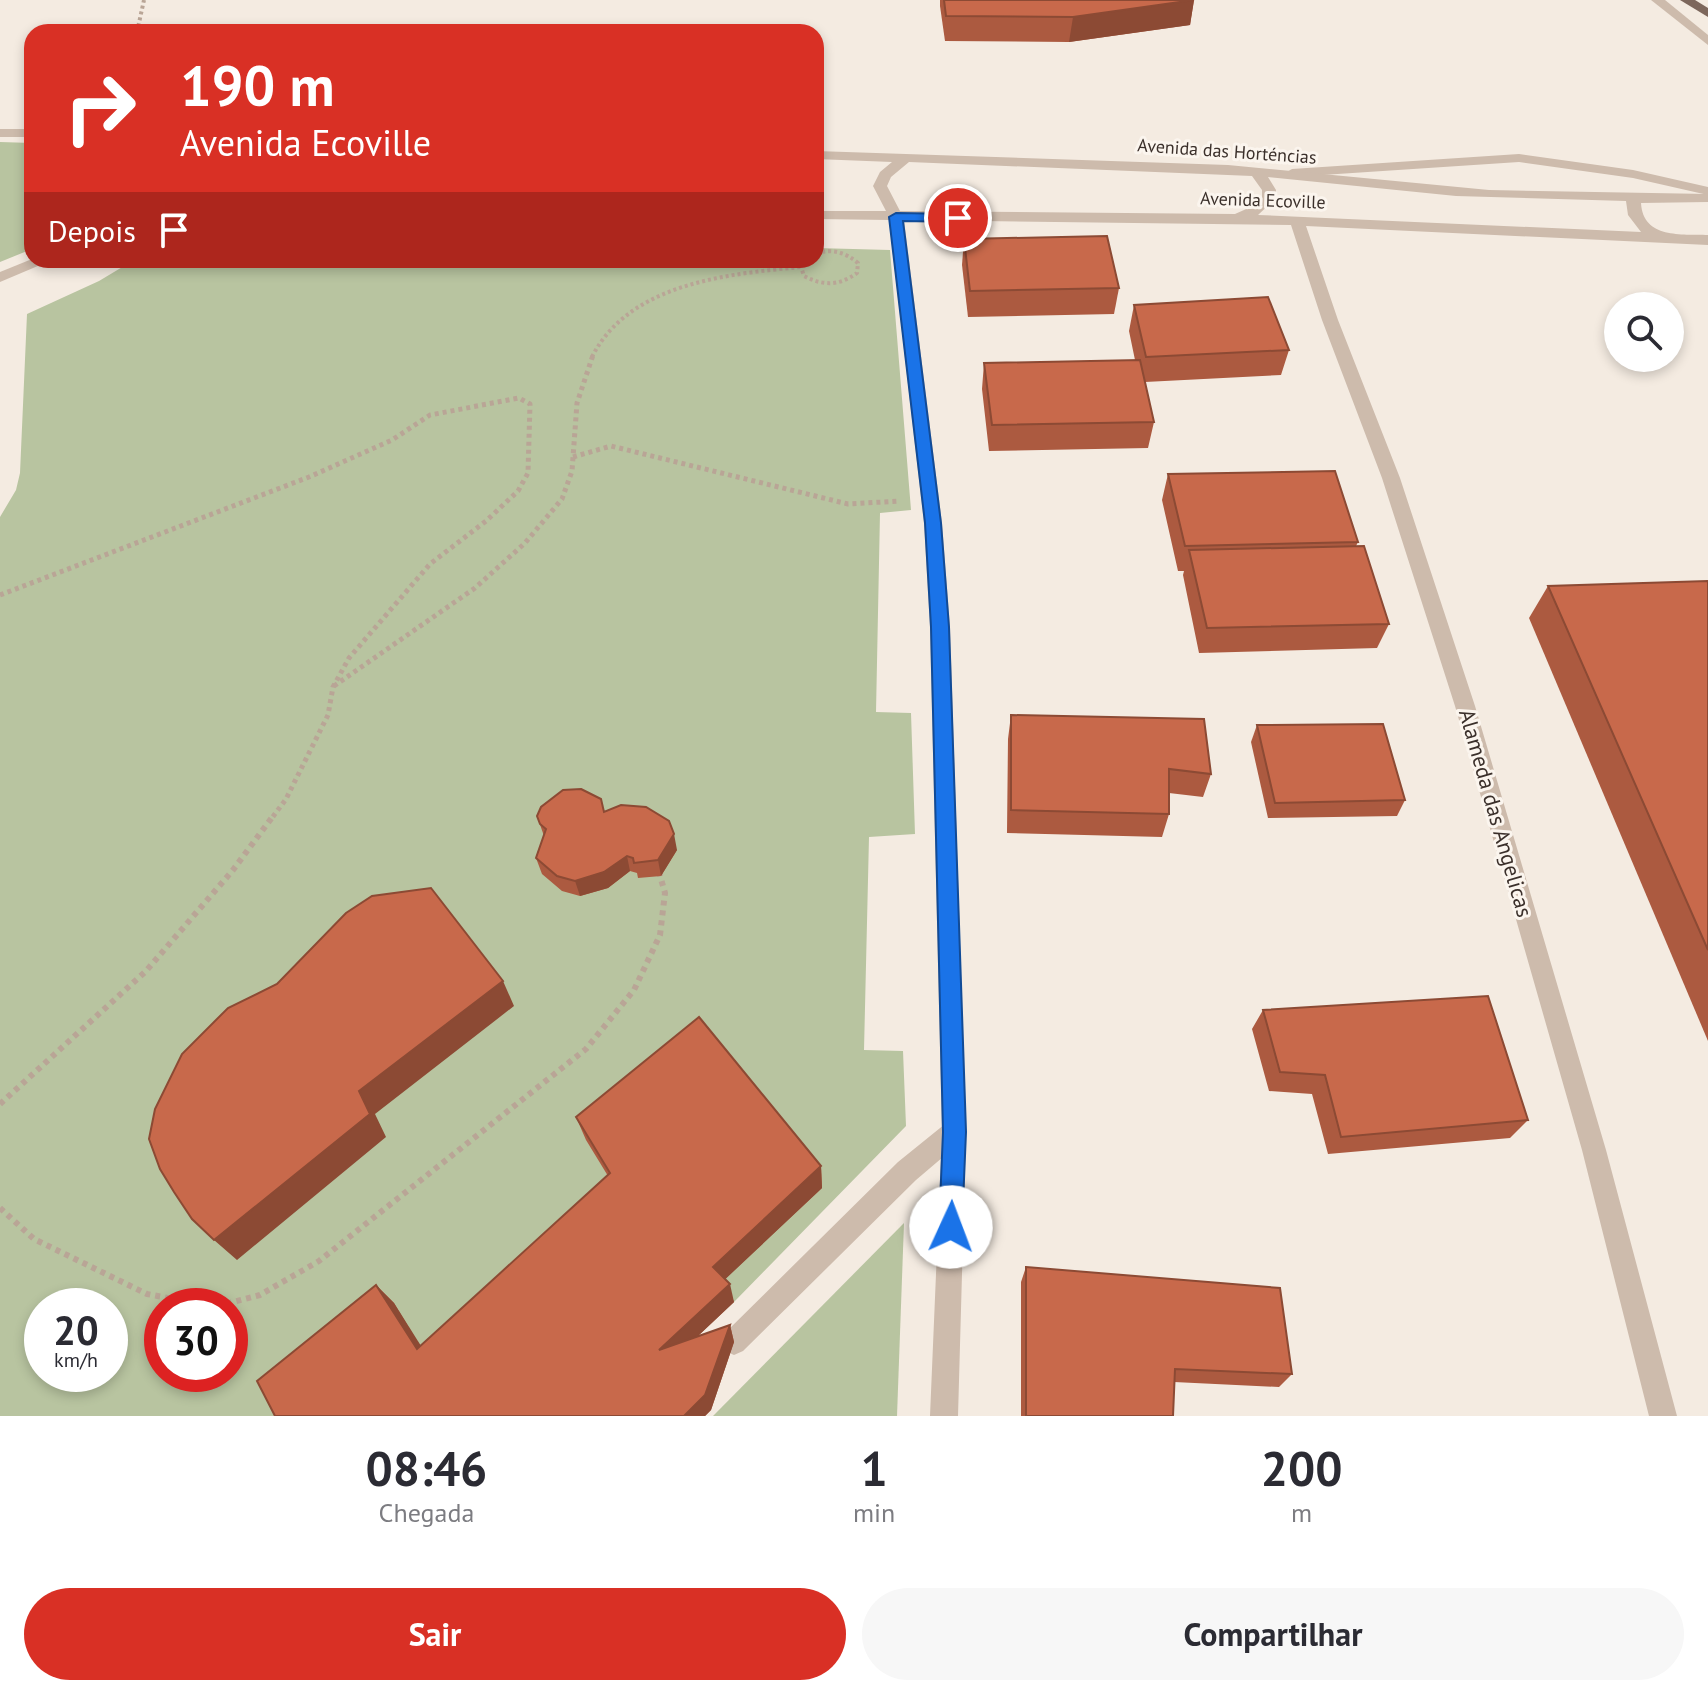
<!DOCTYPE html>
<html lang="pt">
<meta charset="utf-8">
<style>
:root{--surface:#fff;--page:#f7f7f7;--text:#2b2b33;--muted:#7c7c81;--accent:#d93025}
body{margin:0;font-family:"PT Sans",sans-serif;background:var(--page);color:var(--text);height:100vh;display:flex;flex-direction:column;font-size:30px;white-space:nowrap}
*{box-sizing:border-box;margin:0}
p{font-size:26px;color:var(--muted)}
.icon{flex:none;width:44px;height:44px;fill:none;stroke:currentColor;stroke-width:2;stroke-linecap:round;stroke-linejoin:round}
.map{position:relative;height:1416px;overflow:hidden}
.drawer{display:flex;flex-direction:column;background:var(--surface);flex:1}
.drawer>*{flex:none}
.hud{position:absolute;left:24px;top:24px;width:800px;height:244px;border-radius:24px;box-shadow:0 4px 12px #0003;background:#d93025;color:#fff;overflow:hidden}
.controls{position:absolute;left:1604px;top:292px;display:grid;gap:16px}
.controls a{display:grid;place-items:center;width:80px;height:80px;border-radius:50%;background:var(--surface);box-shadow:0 4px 12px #0003;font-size:40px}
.speed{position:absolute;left:24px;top:1288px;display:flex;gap:16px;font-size:40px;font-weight:700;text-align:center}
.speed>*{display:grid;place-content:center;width:104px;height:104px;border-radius:50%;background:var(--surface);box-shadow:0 4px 12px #0003;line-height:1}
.speed small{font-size:20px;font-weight:400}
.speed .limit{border:12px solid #d22;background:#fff;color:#111}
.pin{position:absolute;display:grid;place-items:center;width:68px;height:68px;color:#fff;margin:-34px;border:4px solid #fff;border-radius:50%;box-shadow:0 2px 8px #0007}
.me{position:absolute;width:88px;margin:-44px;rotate:2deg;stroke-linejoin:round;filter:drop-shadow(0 0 6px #0008)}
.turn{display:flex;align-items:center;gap:28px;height:168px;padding:0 24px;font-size:36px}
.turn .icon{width:104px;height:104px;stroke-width:2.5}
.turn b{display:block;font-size:56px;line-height:68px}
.then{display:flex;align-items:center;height:76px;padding:0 24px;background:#0003;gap:16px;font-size:30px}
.eta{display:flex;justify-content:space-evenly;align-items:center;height:136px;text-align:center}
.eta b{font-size:48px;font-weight:700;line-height:56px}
.button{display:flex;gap:16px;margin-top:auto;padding:16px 24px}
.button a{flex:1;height:92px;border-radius:48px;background:var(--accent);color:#fff;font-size:32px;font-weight:700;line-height:92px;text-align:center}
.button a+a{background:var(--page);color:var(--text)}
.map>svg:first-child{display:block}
.green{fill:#b8c4a0;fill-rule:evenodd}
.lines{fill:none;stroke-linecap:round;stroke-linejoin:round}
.path-far2{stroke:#b9a596;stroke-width:4;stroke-dasharray:3 3;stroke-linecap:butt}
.path-far1{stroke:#b9a596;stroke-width:5;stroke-dasharray:4 4;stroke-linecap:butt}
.path{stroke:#b9a596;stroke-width:6;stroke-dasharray:5 5;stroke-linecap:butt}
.service{fill:#cdbbac;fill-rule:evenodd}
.minor{fill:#cdbbac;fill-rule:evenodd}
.primary{fill:#7d675c;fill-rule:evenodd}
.wall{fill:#ac5a40}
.shaded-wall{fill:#8c4a34}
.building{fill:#c8694b;stroke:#8c4a34;stroke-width:2}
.route{fill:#1a73e8;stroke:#114b97;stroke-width:2}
.labels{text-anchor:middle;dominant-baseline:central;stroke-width:6;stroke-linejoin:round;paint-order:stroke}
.far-street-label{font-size:18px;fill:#3b302b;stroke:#fbf5ee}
.street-label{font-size:22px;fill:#3b302b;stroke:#fbf5ee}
</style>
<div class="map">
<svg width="1708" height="1416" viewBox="0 0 1708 1416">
<rect width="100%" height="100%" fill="#f4ebe1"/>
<g class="green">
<polygon points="0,142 32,143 32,249 0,262"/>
<path d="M816,248L890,250L911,510L880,513L876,712L911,713L915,834L869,837L864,1050L903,1051L906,1126L734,1302L612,1416H0V517L16,490L20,473L27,314L99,281L134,260H816ZM42,1306H110V1374H42ZM162,1306H230V1374H162Z"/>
<polygon points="904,1223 897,1416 713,1416"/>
</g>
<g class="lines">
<g class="path-far2">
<polyline points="137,32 144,0"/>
<path d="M805,260L801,267L804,276C823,286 839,286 857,273L858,263C845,252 833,249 816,253"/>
<path d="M592,357C629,283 728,274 801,267"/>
</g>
<g class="path-far1">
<polyline points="573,457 611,446 848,504 900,501"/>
<polyline points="0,595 309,477 392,440 430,415 519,398 530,404 528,473 518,491 486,521 430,564 349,658 333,687 328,715 286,799 272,818"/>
<polyline points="334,686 475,588 525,543 562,499 572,471 577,403 593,355"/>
</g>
<g class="path">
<polyline points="0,1104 146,971 233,870 273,816"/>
<polyline points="0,1208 34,1239 147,1294 210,1306"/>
<polyline points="217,1306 260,1295 319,1261 586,1049 634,990 660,935 665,893 659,872"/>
</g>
<g class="service">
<polygon points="1519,154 1633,170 1708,187 1708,195 1633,178 1519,162 1292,177 1285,173 1292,169"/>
<polygon points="954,1120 963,1124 966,1132 963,1140 916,1180 743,1351 734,1355 725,1351 721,1342 725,1333 898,1162 945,1124"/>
</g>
<g class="minor">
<polygon points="1651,0 1665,0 1708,35 1708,45"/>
<rect x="0" y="129" width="32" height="8"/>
<path d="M816,151L1228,165L1489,190L1708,194V202L1641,203C1643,239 1682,234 1708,235V245L1306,226L1338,320L1400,478L1475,706L1606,1150L1677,1416H1649L1582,1150L1455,706L1382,478L1322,320L1291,225L904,220L942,523L950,627L966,1132L958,1416H930L942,1132L930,627L924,523L889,220L816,219V211H886L873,186L880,172L892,162L816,159ZM909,162L1252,176L1262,190V197L1253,206L1235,214L900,211L887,186L891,177ZM1268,177L1456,196L1626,201L1628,215L1641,232L1258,215L1276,198V190Z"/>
<polygon points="32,259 52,260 0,282 0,272"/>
</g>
<polygon class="primary" points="1680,0 1695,0 1708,8 1708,17"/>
</g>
<g class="wall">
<polygon points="940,0 1194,0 1190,25 1069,42 945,41 940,6"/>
<polygon points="964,239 1119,288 1114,314 968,317 962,265"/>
<polygon points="1134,305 1289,350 1281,375 1145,382 1154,422 1148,448 989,451 982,389 984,363 1135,360 1129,331"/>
<polygon points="1168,474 1358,542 1356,546 1389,624 1377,648 1199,653 1183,575 1184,571 1178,571 1162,500"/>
<polygon points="1708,581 1708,1041 1529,618 1548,586"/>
<polygon points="1011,715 1211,774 1203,797 1169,793 1169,814 1162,837 1007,833 1008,739"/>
<polygon points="1257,725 1405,800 1397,816 1268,818 1251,742"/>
<polygon points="604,812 677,850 661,876 638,878 637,873 630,871 608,888 580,896 562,891 542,874 536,858 544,836 537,816"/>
<polygon points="1263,1010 1528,1120 1510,1138 1328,1154 1312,1094 1269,1091 1252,1029"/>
<polygon points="576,1117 821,1166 822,1188 725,1279 734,1302 698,1336 730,1325 734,1342 711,1410 705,1416 275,1416 376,1285 394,1303 420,1346 608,1176 586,1140"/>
<polygon points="1026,1267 1292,1374 1279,1387 1174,1382 1173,1416 1021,1416 1021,1282"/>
</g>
<g class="shaded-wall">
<polygon points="1194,0 1190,25 1069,42 1073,17"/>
<polygon points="674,834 677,850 661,876 658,860"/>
<polygon points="627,856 630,871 608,888 580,896 575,881"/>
<polygon points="503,981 514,1006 375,1114 386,1137 237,1260 214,1240 359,1091"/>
<polygon points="821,1166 822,1188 718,1286 713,1267"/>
<polygon points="730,1284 734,1302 666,1366 659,1350"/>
<polygon points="376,1285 394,1303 433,1365 417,1349"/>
<polygon points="730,1325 734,1342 711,1410 705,1416 684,1416"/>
</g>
<g class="building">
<polygon points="944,0 1194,0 1073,17 946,16"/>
<polygon points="1107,236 1119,288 970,291 964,239"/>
<polygon points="1268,297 1289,350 1146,357 1134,305"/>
<polygon points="1140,360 1154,422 992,425 984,363"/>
<polygon points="1335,471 1358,542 1185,546 1168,474"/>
<polygon points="1364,546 1389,624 1207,628 1189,550"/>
<polygon points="1708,581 1708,950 1548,586"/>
<polygon points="1011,715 1204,719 1211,774 1169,769 1169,814 1011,810"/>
<polygon points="1383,724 1405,800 1275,803 1257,725"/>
<polygon points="581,789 601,799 604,812 621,805 646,807 669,821 674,834 658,860 634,863 633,858 627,856 604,872 575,881 557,876 536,858 546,829 540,824 537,816 541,807 563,790"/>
<polygon points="431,888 503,981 359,1091 370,1114 214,1240 192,1219 174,1192 160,1169 149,1139 155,1109 182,1054 228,1008 277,984 346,913 372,896"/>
<polygon points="1488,996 1528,1120 1341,1137 1325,1075 1280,1072 1263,1010"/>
<polygon points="699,1017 821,1166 713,1267 730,1284 659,1350 730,1325 705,1395 684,1416 275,1416 257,1381 376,1285 417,1349 610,1173 576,1117"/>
<polygon points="1026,1267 1280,1288 1292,1374 1175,1369 1173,1416 1026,1416"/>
</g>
<polygon class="route" points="896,213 958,214 965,218 958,222 903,221 941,523 949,627 966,1132 962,1227 959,1235 951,1239 943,1235 939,1227 943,1132 931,627 925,523 889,217"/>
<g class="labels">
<g class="far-street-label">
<text transform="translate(1227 151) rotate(4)">Avenida das Horténcias</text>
<text transform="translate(1263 200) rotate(2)">Avenida Ecoville</text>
</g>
<g class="street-label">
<text transform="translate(1496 813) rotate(74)">Alameda das Angelicas</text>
</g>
</g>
</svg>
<div class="controls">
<a><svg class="icon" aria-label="search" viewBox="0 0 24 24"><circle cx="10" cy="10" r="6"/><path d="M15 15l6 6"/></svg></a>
</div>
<div class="speed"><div>20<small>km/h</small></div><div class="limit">30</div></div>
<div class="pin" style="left:958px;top:218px;background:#d93025"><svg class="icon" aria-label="arrive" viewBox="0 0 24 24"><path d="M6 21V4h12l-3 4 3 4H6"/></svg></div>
<svg class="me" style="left:951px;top:1227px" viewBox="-20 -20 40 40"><circle r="19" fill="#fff"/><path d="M0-13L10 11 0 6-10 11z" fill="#1a73e8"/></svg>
<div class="hud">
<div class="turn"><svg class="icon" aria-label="right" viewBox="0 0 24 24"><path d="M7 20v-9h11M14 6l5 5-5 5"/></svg><div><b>190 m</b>Avenida Ecoville</div></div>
<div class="then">Depois<svg class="icon" aria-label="arrive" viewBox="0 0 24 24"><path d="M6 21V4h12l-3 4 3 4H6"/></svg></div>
</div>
</div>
<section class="drawer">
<div class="eta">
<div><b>08:46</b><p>Chegada</p></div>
<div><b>1</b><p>min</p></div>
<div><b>200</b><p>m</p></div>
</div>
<div class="button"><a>Sair</a><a>Compartilhar</a></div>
</section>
